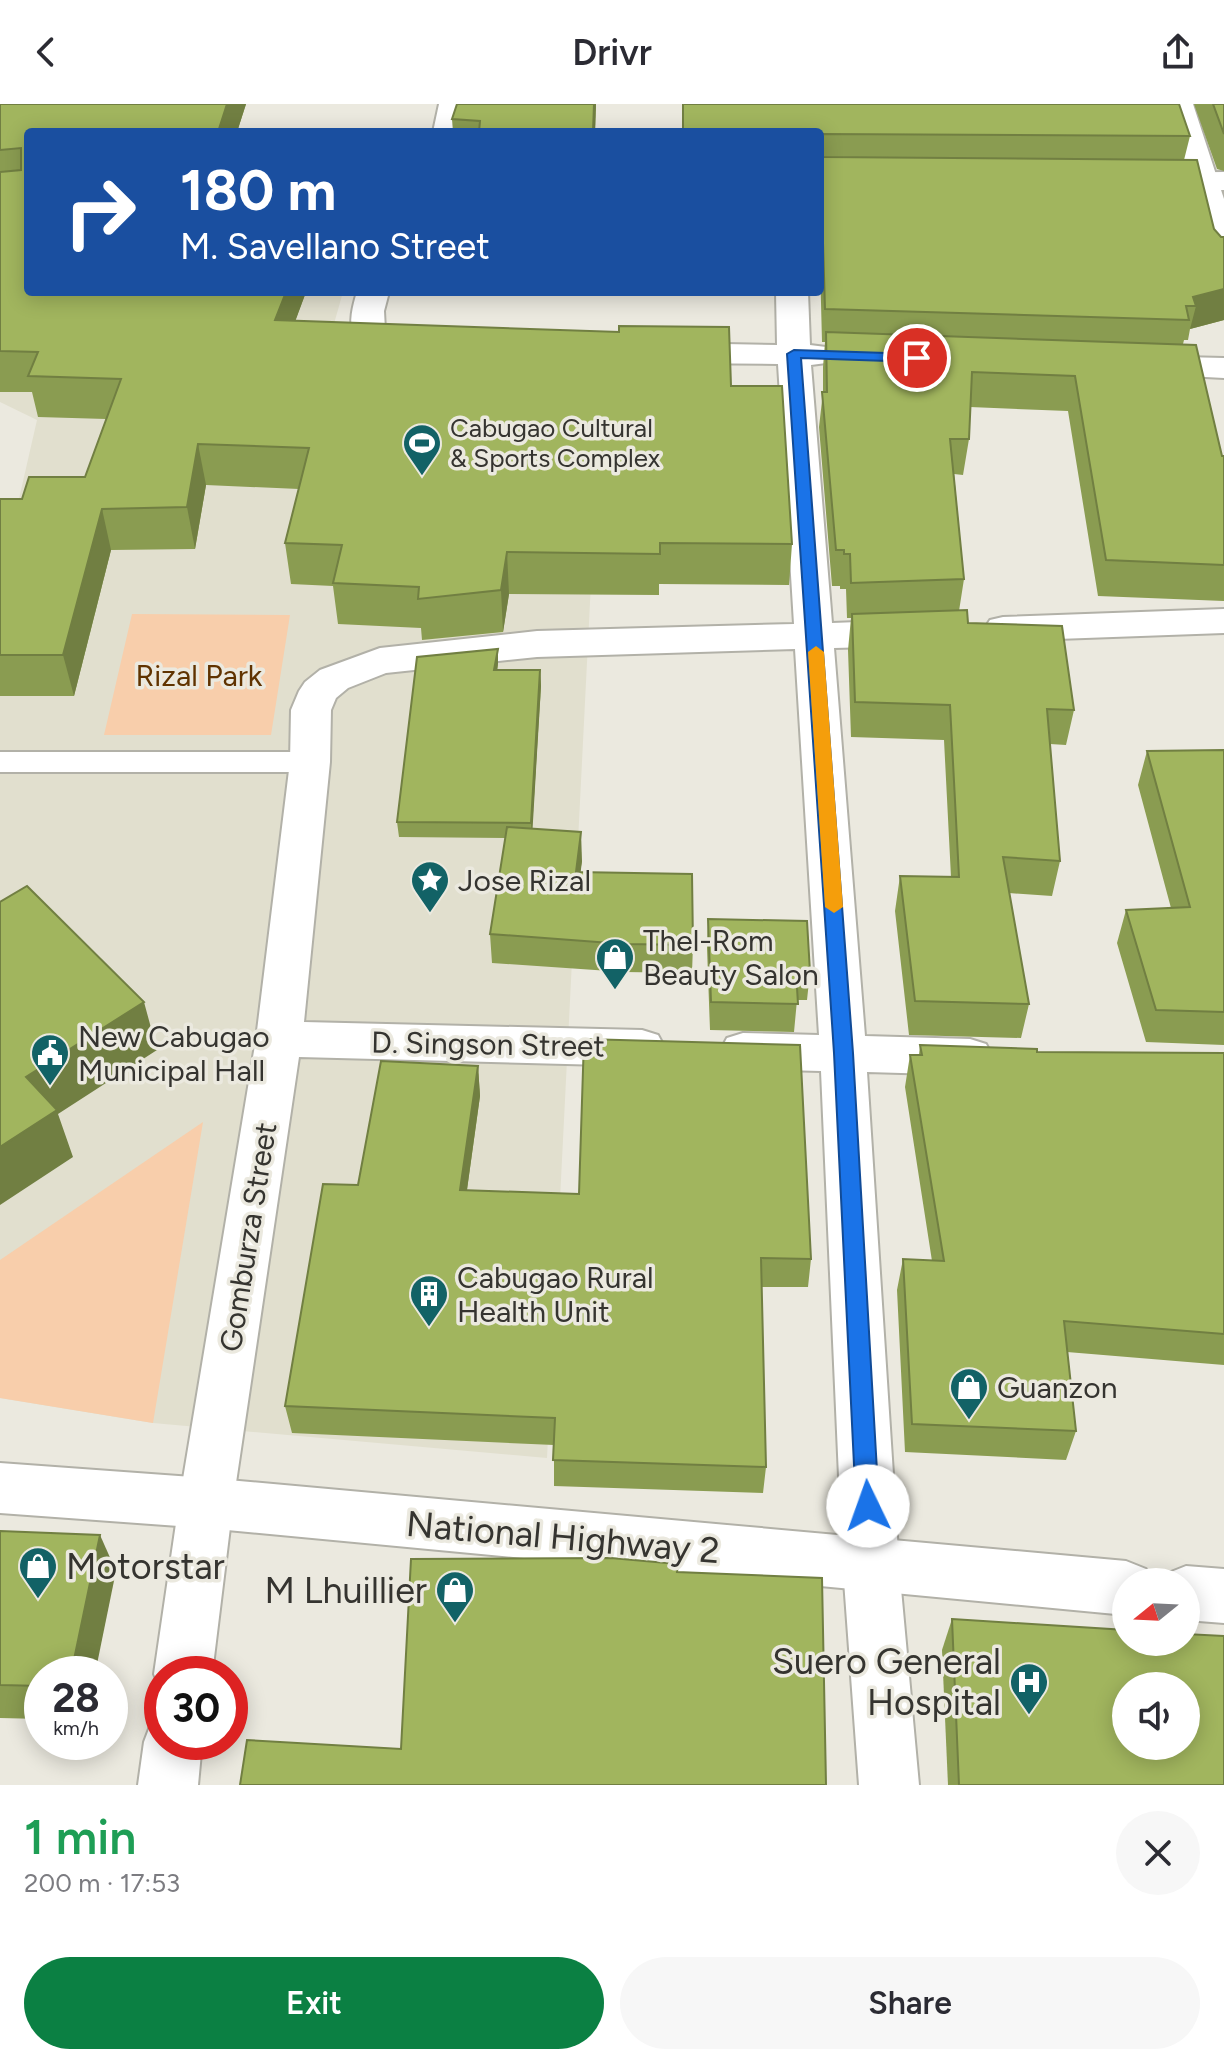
<!DOCTYPE html>
<meta charset="utf-8">
<style>
:root{--surface:#fff;--page:#f7f7f7;--text:#2b2b33;--muted:#7c7c81;--accent:#0b8043}
body{margin:0;font-family:Figtree,sans-serif;background:var(--page);color:var(--text);height:100vh;display:flex;flex-direction:column;font-size:30px;white-space:nowrap}
*{box-sizing:border-box;margin:0}
p{font-size:26px;color:var(--muted)}
.icon{flex:none;width:44px;height:44px;fill:none;stroke:currentColor;stroke-width:2;stroke-linecap:round;stroke-linejoin:round}
.map{position:relative;height:1681px;overflow:hidden}
.sheet{display:flex;flex-direction:column;background:var(--surface);flex:1}
.sheet>*{flex:none}
.top-card{position:absolute;left:24px;top:24px;width:800px;height:168px;border-radius:8px;box-shadow:0 4px 20px #0003;background:#1a4fa0;color:#fff;overflow:hidden}
.needle{width:52px;rotate:252deg}
.fabs{position:absolute;left:1112px;top:1464px;display:grid;gap:16px}
.fabs a{display:grid;place-items:center;width:88px;height:88px;border-radius:50%;background:var(--surface);box-shadow:0 4px 20px #0003;font-size:40px}
.speed{position:absolute;left:24px;top:1552px;display:flex;gap:16px;font-size:40px;font-weight:700;text-align:center}
.speed>*{display:grid;place-content:center;width:104px;height:104px;border-radius:50%;background:var(--surface);box-shadow:0 4px 20px #0003;line-height:1}
.speed small{font-size:20px;font-weight:400}
.speed .limit{border:12px solid #d22;background:#fff;color:#111}
.pin{position:absolute;display:grid;place-items:center;width:68px;height:68px;color:#fff;margin:-34px;border:4px solid #fff;border-radius:50%;box-shadow:0 2px 8px #0007}
.me{position:absolute;width:88px;margin:-44px;rotate:357deg;stroke-linejoin:round;filter:drop-shadow(0 0 6px #0008)}
.turn{display:flex;align-items:center;gap:28px;height:168px;padding:0 24px;font-size:36px}
.turn .icon{width:104px;height:104px;stroke-width:2.5}
.turn b{display:block;font-size:56px;line-height:68px}
.round{display:grid;place-items:center;flex:none;width:84px;height:84px;border-radius:42px;background:var(--page)}
.headline{display:flex;align-items:center;justify-content:space-between;height:136px;padding:0 24px}
h1{font-size:48px;font-weight:600;line-height:60px;color:#1e9e55}
.action{display:flex;gap:16px;margin-top:auto;padding:16px 24px}
.action a{flex:1;height:92px;border-radius:48px;background:var(--accent);color:#fff;font-size:32px;font-weight:600;line-height:92px;text-align:center}
.action a+a{background:var(--page);color:var(--text)}
header{display:flex;justify-content:space-between;align-items:center;height:104px;padding:0 24px;background:var(--surface);font-size:36px;font-weight:600}
.map>svg:first-child{display:block}
.built{fill:#e1dfce}
.green{fill:#f8ceab}
.lines{fill:none;stroke-linecap:round;stroke-linejoin:round}
.service-casing{stroke:#b2b1a8;stroke-width:4}
.minor-casing{stroke:#b2b1a8;stroke-width:4}
.tertiary-casing{stroke:#b2b1a8;stroke-width:4}
.trunk-casing{stroke:#b2b1a8;stroke-width:4}
.service{fill:#fff;fill-rule:evenodd}
.minor{fill:#fff;fill-rule:evenodd}
.tertiary{fill:#fff;fill-rule:evenodd}
.trunk{fill:#fff;fill-rule:evenodd}
.wall{fill:#8a9c51}
.shaded-wall{fill:#717f42}
.building{fill:#a1b55e;stroke:#717f42;stroke-width:2;fill-rule:evenodd}
.route{fill:#1a73e8;stroke:#114b97;stroke-width:2}
.slow{fill:#f59e0b}
.labels{text-anchor:middle;dominant-baseline:central;stroke-width:7;stroke-linejoin:round;paint-order:stroke}
.far-poi-label{font-size:26px;fill:#353430;stroke:#ebe9df;text-anchor:start}
.park-label{font-size:30px;fill:#603300;stroke:#ebe9df}
.poi-label{font-size:30px;fill:#353430;stroke:#ebe9df;text-anchor:start}
.street-label{font-size:30px;fill:#353430;stroke:#ebe9df}
.near-street-label{font-size:36px;fill:#353430;stroke:#ebe9df}
.near-poi-label{font-size:36px;fill:#353430;stroke:#ebe9df;text-anchor:end}
</style>
<header><svg class="icon" aria-label="back" viewBox="0 0 24 24"><path d="M15 5l-7 7 7 7"/></svg>Drivr<svg class="icon" aria-label="share" viewBox="0 0 24 24"><path d="M12 15V3M7 8l5-5 5 5M5 13v7h14v-7"/></svg></header>
<div class="map">
<svg width="1224" height="1681" viewBox="0 0 1224 1681">
<rect width="100%" height="100%" fill="#ebe9df"/>
<polygon class="built" points="0,109 28,188 343,188 326,248 602,260 547,1354 153,1319 0,1294 0,478 37,316 0,298"/>
<g class="green">
<polygon points="132,510 290,511 271,631 104,631"/>
<polygon points="203,1018 153,1319 0,1294 0,1156"/>
</g>
<g class="lines">
<defs>
<polygon id="service" points="0,648 310,648 320,651 324,658 320,665 310,668 0,668"/>
<g id="minor">
<polygon points="439,0 467,0 461,28 433,28"/>
<polygon points="1165,0 1193,0 1224,95 1224,165 1213,163 1208,156 1190,79"/>
<path d="M357,188H389L384,207L385,226L426,236L430,243L426,250C410,254 361,250 354,232C348,219 353,201 357,188Z"/>
<polygon points="776,188 808,188 810,241 834,244 838,251 834,258 811,261 832,519 910,516 923,520 929,529 923,538 910,542 834,544 865,932 970,935 986,940 993,953 986,966 970,971 867,968 899,1463 919,1681 859,1681 843,1463 821,967 743,965 727,960 720,947 727,934 743,929 819,931 795,545 537,553 386,569 348,584 336,594 331,606 330,658 304,918 642,926 658,931 665,944 658,957 642,962 299,953 233,1399 212,1570 162,1570 162,1589 154,1570 179,1399 256,935 290,658 291,606 299,587 305,578 320,566 380,544 537,527 794,520 778,260 671,259 659,256 655,249 659,242 671,239 777,241"/>
<polygon points="1142,252 1224,254 1224,274 1130,269 1125,262 1130,255"/>
<polygon points="1224,505 1224,529 1003,537 990,534 984,525 990,516 1003,513"/>
<polygon points="162,1613 162,1638 202,1638 198,1681 138,1681 144,1638 152,1617"/>
</g>
<polygon id="tertiary" points="1224,68 1224,86 1142,87 1131,84 1127,78 1131,72 1142,69"/>
<g id="trunk">
<polygon points="0,1359 206,1374 1126,1457 1146,1465 1151,1478 1126,1478 1126,1511 206,1424 0,1409"/>
<polygon points="1186,1462 1224,1465 1224,1519 1186,1516 1186,1478 1163,1478 1166,1470"/>
</g>
</defs>
<use href="#service" class="service-casing"/>
<use href="#minor" class="minor-casing"/>
<use href="#tertiary" class="tertiary-casing"/>
<use href="#trunk" class="trunk-casing"/>
<use href="#service" class="service"/>
<use href="#minor" class="minor"/>
<use href="#tertiary" class="tertiary"/>
<use href="#trunk" class="trunk"/>
</g>
<g class="wall">
<polygon points="0,0 246,0 237,28 28,28 28,188 306,188 295,217 731,282 792,440 789,481 659,480 659,491 509,490 503,528 422,536 421,524 338,520 333,482 291,480 285,439 299,385 206,381 195,445 111,446 74,592 0,592 0,395 22,395 85,373 106,315 38,313 32,288 0,288"/>
<polygon points="457,0 596,0 595,28 453,28 452,15"/>
<polygon points="682,0 1179,0 1190,32 1184,56 1214,125 1221,133 1224,133 1224,216 1190,225 1188,236 1184,236 1183,240 1222,352 1224,352 1224,497 1098,492 1068,307 970,303 969,335 963,371 954,370 964,475 959,507 968,519 1074,606 1066,641 1050,640 1060,757 1052,792 1009,789 1029,900 1021,934 909,931 895,807 900,772 951,773 944,636 851,633 848,546 851,514 847,514 846,485 840,485 840,482 832,482 819,323 823,288 823,263 825,238 822,238 820,159 820,28 682,28"/>
<polygon points="1194,0 1224,0 1224,67 1217,65"/>
<polygon points="498,560 497,566 540,566 541,582 532,725 582,757 580,768 693,841 692,869 624,868 492,859 490,830 505,734 399,733 397,718"/>
<polygon points="1224,646 1224,941 1146,938 1117,839 1126,806 1171,804 1138,681 1147,647"/>
<polygon points="708,815 810,868 807,896 797,896 794,928 710,926 707,844"/>
<polygon points="920,941 1037,948 1224,949 1224,1261 1067,1248 1076,1327 1066,1356 905,1348 897,1186 903,1155 932,1157 905,983 910,951 919,951"/>
<polygon points="478,962 480,992 467,1086 811,1155 808,1183 761,1183 766,1363 763,1389 554,1382 554,1341 292,1329 285,1302 358,1081"/>
<polygon points="0,1427 116,1467 42,1570 42,1615 0,1614"/>
<polygon points="952,1515 1224,1681 948,1681 942,1546"/>
</g>
<g class="shaded-wall">
<polygon points="227,0 246,0 237,28 218,28"/>
<polygon points="594,0 596,0 595,28 593,28"/>
<polygon points="823,30 820,62 820,32"/>
<polygon points="1224,185 1224,216 1190,225 1196,202 1193,193"/>
<polygon points="286,188 306,188 281,256 275,216"/>
<polygon points="198,340 206,381 195,445 187,403"/>
<polygon points="102,405 111,446 74,592 63,551"/>
<polygon points="507,448 509,490 503,528 501,486"/>
<polygon points="498,545 498,560 495,581 494,566"/>
<polygon points="540,566 541,582 532,734 531,719"/>
<polygon points="581,728 582,757 577,797 576,768"/>
<polygon points="144,898 157,946 58,1010 73,1053 0,1101 0,1043 26,973"/>
<polygon points="478,962 480,992 463,1114 460,1086"/>
<polygon points="100,1431 116,1467 95,1570 71,1570"/>
</g>
<g class="building">
<polygon points="0,0 227,0 218,28 28,28 28,188 286,188 275,216 619,228 619,222 729,223 731,282 782,282 792,440 660,439 660,450 507,448 501,486 418,495 419,483 333,479 342,441 285,439 309,344 198,340 187,403 102,405 63,551 0,551 0,395 22,395 29,373 85,373 121,275 28,272 38,248 0,247 0,68 21,66 21,44 0,46"/>
<polygon points="457,0 594,0 593,28 479,28 480,17 452,15"/>
<polygon points="683,0 1179,0 1190,32 823,30 820,32 820,28 683,28"/>
<polygon points="1213,0 1224,0 1224,30"/>
<polygon points="820,51 823,53 1197,56 1214,125 1221,133 1224,133 1224,185 1193,193 1196,202 1186,202 1189,216 825,205 822,106 820,106"/>
<polygon points="826,228 1196,241 1222,352 1224,352 1224,461 1106,456 1075,272 972,268 969,335 950,335 964,475 851,479 850,450 844,450 844,446 836,446 822,288 827,288"/>
<polygon points="967,506 968,519 1062,522 1074,606 1047,605 1060,757 1003,753 1029,900 915,897 900,772 959,773 950,601 855,598 852,510"/>
<polygon points="498,545 494,566 540,566 531,719 397,718 417,553"/>
<polygon points="1224,646 1224,908 1156,906 1126,806 1190,803 1147,647"/>
<polygon points="507,723 581,728 576,768 692,770 693,841 624,840 490,830"/>
<polygon points="27,782 144,898 26,973 57,1006 0,1043 0,798"/>
<polygon points="708,815 807,817 810,868 796,867 798,900 711,898"/>
<polygon points="584,935 800,941 811,1155 761,1154 766,1363 553,1356 555,1314 285,1302 323,1080 358,1081 381,957 478,962 460,1086 579,1090"/>
<polygon points="920,941 1037,945 1037,948 1224,949 1224,1230 1064,1217 1076,1327 912,1320 903,1155 944,1157 910,951 922,951"/>
<polygon points="0,1427 100,1431 71,1570 42,1570 42,1582 0,1581"/>
<polygon points="611,1454 678,1460 677,1468 822,1474 826,1681 240,1681 247,1636 401,1645 411,1455"/>
<path d="M952,1515L1126,1526V1538H1186V1530L1224,1532V1681H959ZM1126,1582H1186V1642H1126Z"/>
</g>
<polygon class="route" points="794,246 917,250 923,254 917,258 801,254 853,949 879,1402 876,1410 868,1413 860,1410 856,1402 834,949 787,250"/>
<polygon class="slow" points="816,542 824,548 843,803 834,809 825,803 808,548"/>
<defs>
<symbol id="stadium-pin" viewBox="-11 -11 22 30"><path d="M0 17L-7.5 6A9.5 9.5 0 1 1 7.5 6Z" fill="#126266" stroke="#ebe9df"/><path d="M0-5a6.5 5 0 1 0 0 10a6.5 5 0 1 0 0-10ZM-3.5-1.8h7v3.6h-7Z" fill="#fff"/></symbol>
<symbol id="sight-pin" viewBox="-11 -11 22 30"><path d="M0 17L-7.5 6A9.5 9.5 0 1 1 7.5 6Z" fill="#126266" stroke="#ebe9df"/><path d="M0-6L1.8-2.2L6-1.7L2.9 1.2L3.7 5.4L0 3.3L-3.7 5.4L-2.9 1.2L-6-1.7L-1.8-2.2Z" fill="#fff"/></symbol>
<symbol id="shop-pin" viewBox="-11 -11 22 30"><path d="M0 17L-7.5 6A9.5 9.5 0 1 1 7.5 6Z" fill="#126266" stroke="#ebe9df"/><path d="M-5-2.5h2.3a2.7 3.5 0 0 1 5.4 0H5L5.5 6h-11ZM-1.5-2.5h3a1.5 2.3 0 0 0-3 0Z" fill="#fff"/></symbol>
<symbol id="civic-pin" viewBox="-11 -11 22 30"><path d="M0 17L-7.5 6A9.5 9.5 0 1 1 7.5 6Z" fill="#126266" stroke="#ebe9df"/><path d="M-.6-6.5H3V-4.5H.6V-3L4-1V1h2V6H-6V1h2V-1L-.6-3ZM-1.2 2.5V6h2.4V2.5Z" fill="#fff"/></symbol>
<symbol id="building-pin" viewBox="-11 -11 22 30"><path d="M0 17L-7.5 6A9.5 9.5 0 1 1 7.5 6Z" fill="#126266" stroke="#ebe9df"/><path d="M-4-6H4V6H1V3H-1V6H-4ZM-2.5-4.3h1.7v1.8h-1.7ZM.8-4.3h1.7v1.8H.8ZM-2.5-1h1.7V.8h-1.7ZM.8-1h1.7V.8H.8Z" fill="#fff"/></symbol>
<symbol id="hospital-pin" viewBox="-11 -11 22 30"><path d="M0 17L-7.5 6A9.5 9.5 0 1 1 7.5 6Z" fill="#126266" stroke="#ebe9df"/><path d="M-5-5h3v3.5h4V-5h3V5h-3V1.5h-4V5h-3Z" fill="#fff"/></symbol>
</defs>
<g fill-rule="evenodd">
<use href="#stadium-pin" x="400" y="317" width="44" height="60"/>
<use href="#sight-pin" x="408" y="754" width="44" height="60"/>
<use href="#shop-pin" x="593" y="831" width="44" height="60"/>
<use href="#civic-pin" x="28" y="927" width="44" height="60"/>
<use href="#building-pin" x="407" y="1168" width="44" height="60"/>
<use href="#shop-pin" x="947" y="1261" width="44" height="60"/>
<use href="#shop-pin" x="16" y="1440" width="44" height="60"/>
<use href="#shop-pin" x="433" y="1464" width="44" height="60"/>
<use href="#hospital-pin" x="1007" y="1556" width="44" height="60"/>
</g>
<g class="labels">
<g class="far-poi-label">
<text x="450" y="324">Cabugao Cultural<tspan x="450" dy="30">&amp; Sports Complex</tspan></text>
</g>
<g class="park-label">
<text x="199" y="571">Rizal Park</text>
</g>
<g class="poi-label">
<text x="458" y="776">Jose Rizal</text>
<text x="643" y="836">Thel-Rom<tspan x="643" dy="34">Beauty Salon</tspan></text>
<text x="78" y="932">New Cabugao<tspan x="78" dy="34">Municipal Hall</tspan></text>
<text x="457" y="1173">Cabugao Rural<tspan x="457" dy="34">Health Unit</tspan></text>
<text x="997" y="1283">Guanzon</text>
</g>
<g class="street-label">
<text transform="translate(488 940) rotate(1)">D. Singson Street</text>
<text transform="translate(248 1133) rotate(-81)">Gomburza Street</text>
</g>
<g class="near-street-label">
<text transform="translate(563 1433) rotate(5)">National Highway 2</text>
</g>
<g class="near-poi-label">
<text x="66" y="1462" text-anchor="start">Motorstar</text>
<text x="427" y="1486">M Lhuillier</text>
<text x="1001" y="1557">Suero General<tspan x="1001" dy="41">Hospital</tspan></text>
</g>
</g>
</svg>
<div class="fabs">
<a><svg class="needle" viewBox="-14 -14 28 28"><path d="M0-13l5 13h-10z" fill="#e53935"/><path d="M0 13l5-13h-10z" fill="#7c7c81"/></svg></a>
<a><svg class="icon" aria-label="sound" viewBox="0 0 24 24"><path d="M4 9h4l5-4v14l-5-4H4zM17 9q2 3 0 6"/></svg></a>
</div>
<div class="speed"><div>28<small>km/h</small></div><div class="limit">30</div></div>
<div class="pin" style="left:917px;top:254px;background:#d93025"><svg class="icon" aria-label="arrive" viewBox="0 0 24 24"><path d="M6 21V4h12l-3 4 3 4H6"/></svg></div>
<svg class="me" style="left:868px;top:1402px" viewBox="-20 -20 40 40"><circle r="19" fill="#fff"/><path d="M0-13L10 11 0 6-10 11z" fill="#1a73e8"/></svg>
<div class="top-card">
<div class="turn"><svg class="icon" aria-label="right" viewBox="0 0 24 24"><path d="M7 20v-9h11M14 6l5 5-5 5"/></svg><div><b>180 m</b>M. Savellano Street</div></div>
</div>
</div>
<section class="sheet">
<div class="headline"><div><h1>1 min</h1><p>200 m · 17:53</p></div><a class="round"><svg class="icon" aria-label="close" viewBox="0 0 24 24"><path d="M6 6l12 12M18 6L6 18"/></svg></a></div>
<div class="action"><a>Exit</a><a>Share</a></div>
</section>
